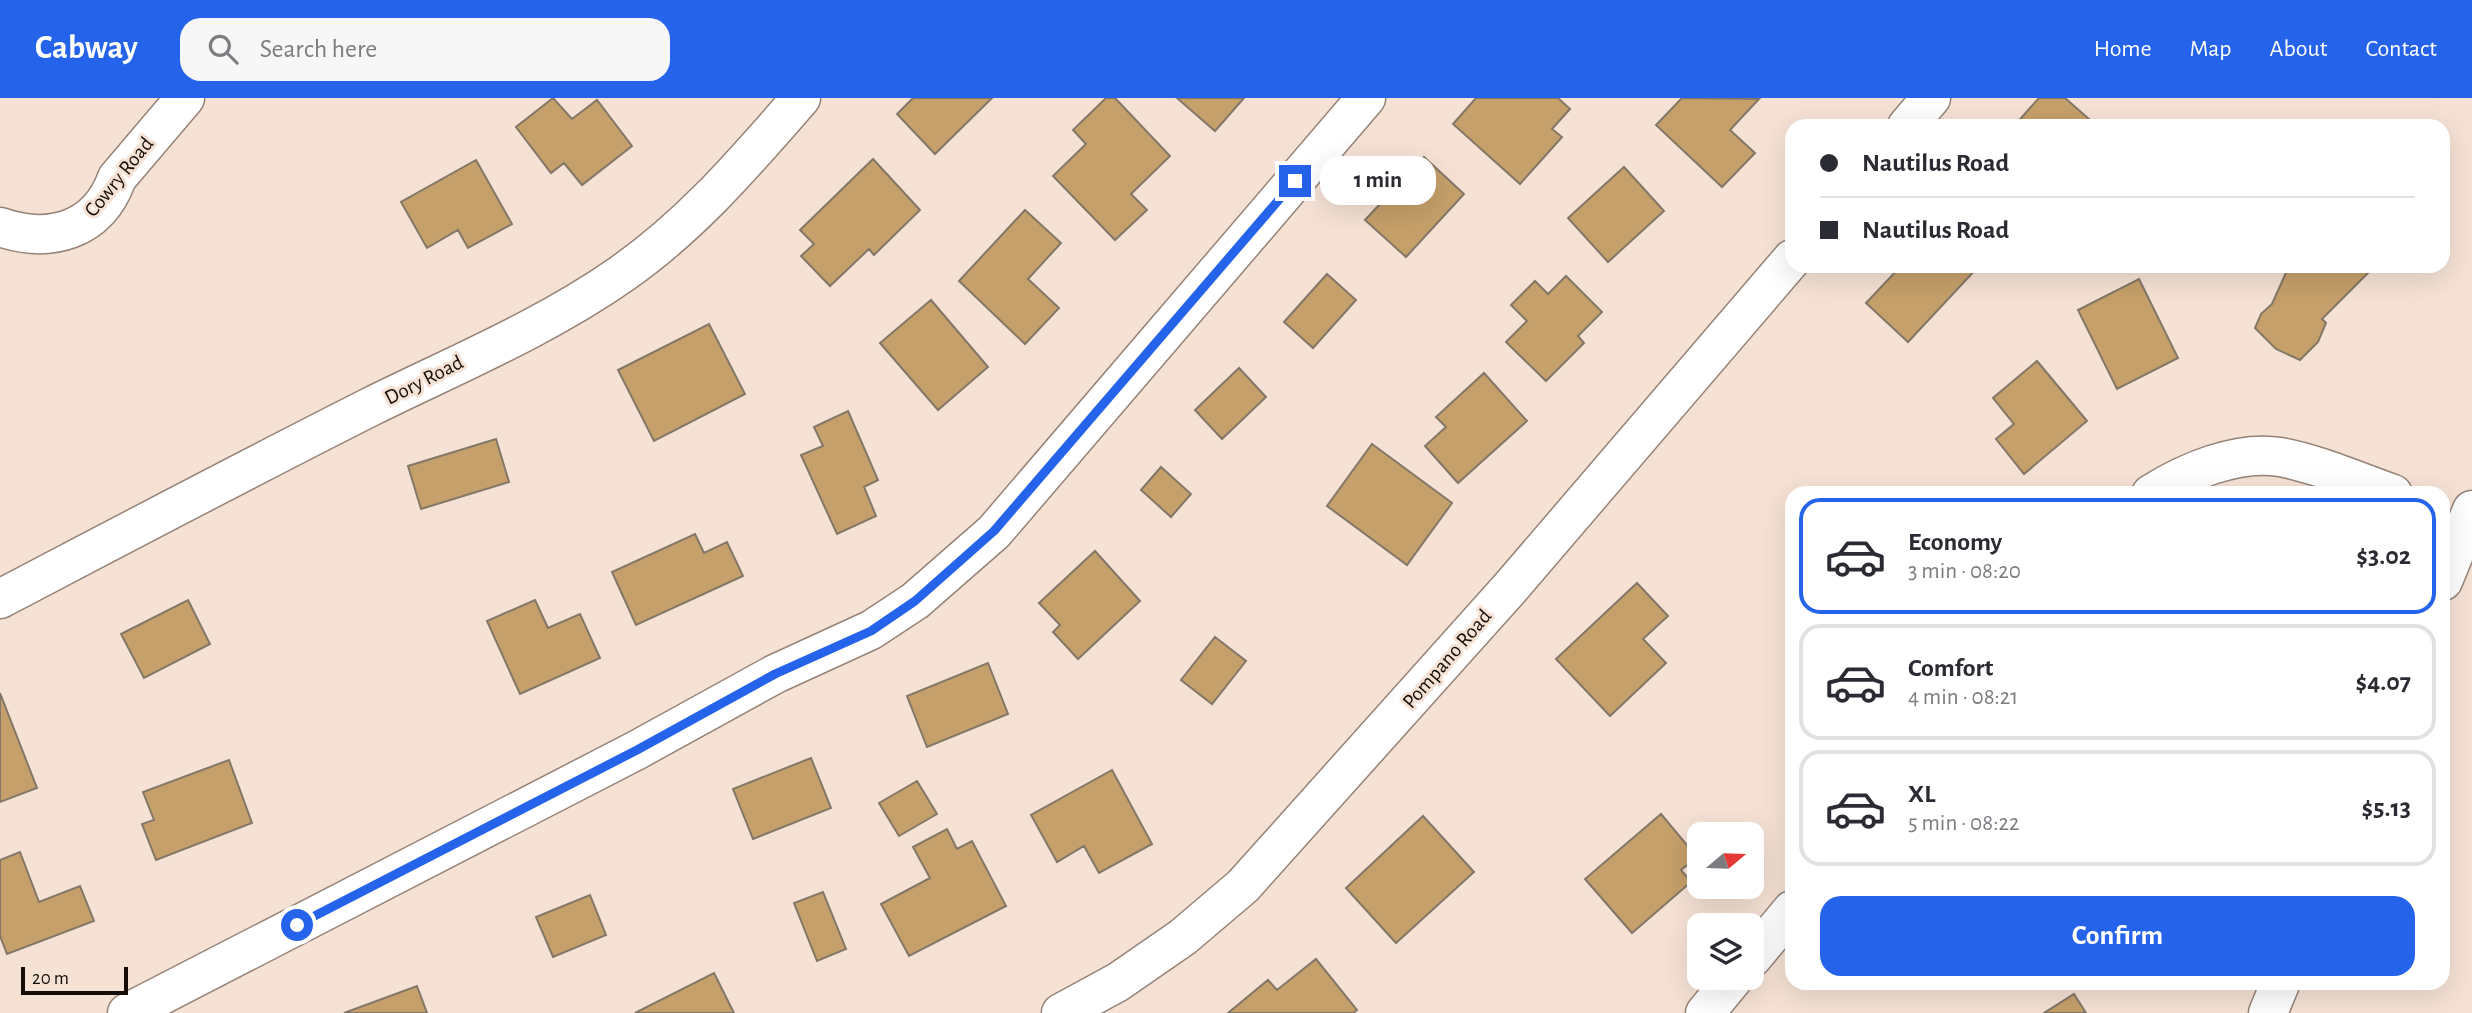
<!DOCTYPE html>
<meta charset="utf-8">
<style>
:root{--surface:#fff;--page:#f7f7f7;--text:#2b2b33;--muted:#7c7c81;--line:#e1e1e2;--accent:#2563eb}
body{margin:0;font-family:"Alegreya Sans",sans-serif;background:var(--page);color:var(--text);height:100vh;display:flex;flex-direction:column;font-size:26px;white-space:nowrap}
*{box-sizing:border-box;margin:0}
p{font-size:23px;color:var(--muted)}
.icon{flex:none;width:38px;height:38px;fill:none;stroke:currentColor;stroke-width:2;stroke-linecap:round;stroke-linejoin:round}
.map{position:relative;flex:1;overflow:hidden}
.details{position:absolute;left:1785px;top:388px;width:665px;height:504px;display:flex;flex-direction:column;background:var(--surface);border-radius:21px;box-shadow:0 7px 28px #0002}
.details>*{flex:none}
.top-card{position:absolute;left:1785px;top:21px;width:665px;height:154px;border-radius:21px;box-shadow:0 7px 28px #0002;display:grid;align-content:center;height:154px;padding:0 35px;background:var(--surface)}
.needle{width:46px;rotate:71deg}
.buttons{position:absolute;left:1687px;top:724px;display:grid;gap:14px}
.buttons a{display:grid;place-items:center;width:77px;height:77px;border-radius:14px;background:var(--surface);box-shadow:0 7px 28px #0002;font-size:35px}
.scale{position:absolute;left:21px;bottom:18px;width:107px;box-sizing:border-box;padding-left:7px;border:4px solid #140d09;border-top:0;font-size:19px;line-height:24px;white-space:nowrap;color:#140d09;-webkit-text-stroke:5px #f6e2d5;paint-order:stroke}
.end{position:absolute;width:32px;height:32px;margin:-16px;border:9px solid #2563eb;background:#fff;box-shadow:0 0 0 4px #fff}
.from{border-radius:50%}
.bubble{position:absolute;height:49px;border-radius:21px;background:var(--surface);box-shadow:0 7px 28px #0002;font-size:23px;font-weight:700;line-height:49px;text-align:center}
.top-card b{display:flex;align-items:center;gap:24px;height:66px;font-size:26px}
.top-card b+b{border-top:2px solid var(--line)}
.top-card i{width:18px;height:18px;background:var(--text)}
ul{padding:12px 0 0;list-style:none}
li{display:flex;align-items:center;gap:21px;height:116px;margin:0 14px 10px;padding:0 21px;border:4px solid var(--line);border-radius:21px}
li div{flex:1}
li b{display:block;font-size:26px}
li em{font-style:normal;font-weight:700}
li.active{border-color:var(--accent)}
li>.icon{width:63px;height:63px;stroke-width:1.5}
.button{display:flex;gap:14px;margin-top:auto;padding:14px 35px}
.button a{flex:1;height:80px;border-radius:21px;background:var(--accent);color:#fff;font-size:28px;font-weight:700;line-height:80px;text-align:center}
header{display:flex;align-items:center;gap:42px;box-sizing:border-box;height:98px;padding:0 35px;background:var(--accent);color:#fff}
header strong{font-size:33px}
nav{display:flex;gap:38px;margin-inline-start:auto;font-size:24px}
.search{width:490px;height:63px;background:var(--page);display:flex;align-items:center;gap:18px;box-sizing:border-box;padding:0 24px;border-radius:21px;color:var(--muted);font-size:26px}
.map>svg:first-child{display:block}
.building{fill:#c6a06a;stroke:#837767;stroke-width:2}
.lines{fill:none;stroke-linecap:round;stroke-linejoin:round}
.street-casing{stroke:#958377;stroke-width:41}
.street{stroke:#fff;stroke-width:38}
.route{stroke:#2563eb;stroke-width:9}
.labels{text-anchor:middle;dominant-baseline:central;stroke-width:6;stroke-linejoin:round;paint-order:stroke}
.street-label{font-size:21px;fill:#140d09;stroke:#f6e2d5}
</style>
<header>
<strong>Cabway</strong>
<div class="search"><svg class="icon" aria-label="search" viewBox="0 0 24 24"><circle cx="10" cy="10" r="6"/><path d="M15 15l6 6"/></svg>Search here</div>
<nav><a>Home</a><a>Map</a><a>About</a><a>Contact</a></nav>
</header>
<div class="map">
<svg width="2472" height="915" viewBox="0 0 2472 915">
<rect width="100%" height="100%" fill="#f6e2d5"/>
<!-- building -->
<path class="building" d="M 553,0 L 572,21 L 597,2 L 632,48 L 582,87 L 564,65 L 551,75 L 516,29 Z
M 913,0 L 992,0 L 935,56 L 897,16 Z
M 1106,0 L 1115,0 L 1170,58 L 1131,96 L 1147,112 L 1115,142 L 1053,78 L 1086,46 L 1073,32 Z
M 1177,0 L 1244,0 L 1215,33 Z
M 1476,0 L 1558,0 L 1570,11 L 1552,31 L 1562,39 L 1520,86 L 1453,26 Z
M 1682,0 L 1759,1 L 1730,32 L 1755,55 L 1722,89 L 1656,27 Z
M 2039,0 L 2065,0 L 2089,21 L 2083,28 L 2014,28 Z
M 1424,59 L 1464,96 L 1406,159 L 1365,122 Z
M 873,61 L 920,112 L 874,157 L 869,151 L 830,188 L 801,158 L 814,146 L 800,132 Z
M 476,62 L 512,126 L 468,150 L 458,132 L 427,150 L 401,104 Z
M 1624,69 L 1664,113 L 1608,164 L 1568,120 Z
M 1025,112 L 1061,145 L 1028,181 L 1059,210 L 1025,246 L 959,183 Z
M 1901,168 L 1979,168 L 1908,244 L 1866,205 Z
M 2289,168 L 2375,168 L 2322,221 L 2326,225 L 2318,244 L 2300,262 L 2276,251 L 2255,230 L 2261,216 L 2272,206 Z
M 1327,176 L 1356,202 L 1313,250 L 1284,224 Z
M 1566,178 L 1602,214 L 1578,238 L 1584,245 L 1546,283 L 1506,244 L 1527,223 L 1511,207 L 1535,183 L 1548,196 Z
M 2139,181 L 2178,260 L 2117,291 L 2078,212 Z
M 931,202 L 988,269 L 938,312 L 880,245 Z
M 709,226 L 745,296 L 654,343 L 618,272 Z
M 2037,263 L 2087,323 L 2024,376 L 1996,341 L 2014,326 L 1993,300 Z
M 1239,270 L 1266,299 L 1222,341 L 1195,312 Z
M 1484,275 L 1527,323 L 1458,385 L 1425,348 L 1446,329 L 1436,319 Z
M 848,313 L 878,382 L 864,389 L 876,418 L 837,436 L 801,357 L 823,348 L 814,329 Z
M 496,341 L 509,384 L 421,411 L 408,368 Z
M 1372,346 L 1452,405 L 1407,467 L 1327,408 Z
M 1161,369 L 1191,396 L 1171,419 L 1141,392 Z
M 695,436 L 704,455 L 727,444 L 743,478 L 636,527 L 612,474 Z
M 1095,453 L 1140,503 L 1078,561 L 1053,534 L 1060,527 L 1039,505 Z
M 1637,485 L 1668,518 L 1643,541 L 1666,565 L 1610,618 L 1556,561 Z
M 188,502 L 210,546 L 144,580 L 121,536 Z
M 535,502 L 548,530 L 580,516 L 600,560 L 520,596 L 487,523 Z
M 1215,539 L 1246,563 L 1212,606 L 1181,582 Z
M 988,565 L 1008,616 L 927,649 L 907,598 Z
M 0,595 L 37,690 L 0,704 Z
M 811,660 L 831,710 L 753,741 L 733,691 Z
M 229,662 L 252,725 L 156,762 L 142,726 L 154,722 L 143,694 Z
M 1112,672 L 1152,746 L 1099,775 L 1084,748 L 1057,764 L 1031,717 Z
M 917,683 L 937,716 L 899,738 L 879,705 Z
M 1661,716 L 1697,759 L 1681,772 L 1691,784 L 1632,835 L 1585,781 Z
M 1423,718 L 1474,774 L 1396,845 L 1346,790 Z
M 947,731 L 957,751 L 972,743 L 1006,808 L 909,858 L 881,806 L 930,780 L 913,749 Z
M 20,754 L 39,804 L 80,788 L 94,823 L 7,856 L 0,838 L 0,762 Z
M 823,794 L 846,851 L 817,863 L 794,805 Z
M 590,797 L 606,837 L 553,859 L 536,819 Z
M 1316,861 L 1357,912 L 1353,915 L 1228,915 L 1268,882 L 1277,892 Z
M 714,875 L 734,915 L 635,915 Z
M 417,888 L 427,915 L 344,915 Z
M 2074,896 L 2086,915 L 2044,915 Z"/>
<g class="lines">
<defs>
<path id="street" d="M 1907,28 L 1931,0
M 0,129 C 50,146 98,133 117,80 L 185,0
M 2151,396 C 2186,374 2237,352 2280,359 C 2318,366 2356,383 2393,396
M 2443,483 L 2472,412
M 0,501 C 124,436 247,371 372,308 C 455,267 544,230 620,177 C 691,128 745,64 801,0
M 1752,860 L 1792,812
M 127,915 L 637,652 L 775,576 L 871,532 L 915,503 L 994,434 L 1366,0
M 1061,915 L 1118,884 L 1183,839 L 1243,788 L 1510,490 L 1792,161
M 1705,915 L 1734,880
M 2268,915 L 2280,886"/>
</defs>
<!-- street casing -->
<use href="#street" class="street-casing"/>
<!-- street -->
<use href="#street" class="street"/>
</g>
<g class="lines">
<!-- route -->
<path class="route" d="M 297,827 L 637,652 L 775,576 L 871,533 L 915,503 L 994,433 L 1295,83"/>
</g>
<g class="labels">
<!-- street labels -->
<g class="street-label">
<text transform="translate(119 79) rotate(-51)">Cowry Road</text>
<text transform="translate(424 282) rotate(-27)">Dory Road</text>
<text transform="translate(1447 561) rotate(-49)">Pompano Road</text>
</g>
</g>
</svg>
<div class="buttons">
<a><svg class="needle" viewBox="-14 -14 28 28"><path d="M0-13l5 13h-10z" fill="#e53935"/><path d="M0 13l5-13h-10z" fill="#7c7c81"/></svg></a>
<a><svg class="icon" aria-label="layers" viewBox="0 0 24 24"><path d="M12 4l9 5-9 5-9-5zM3 14l9 5 9-5"/></svg></a>
</div>
<div class="scale">20 m</div>
<i class="end from" style="left:297px;top:827px"></i>
<i class="end" style="left:1295px;top:83px"></i>
<div class="bubble" style="left:1320px;top:58px;width:116px">1 min</div>
<div class="top-card">
<b><i class="from"></i>Nautilus Road</b>
<b><i></i>Nautilus Road</b>
</div>
<section class="details">
<ul>
<li class="active"><svg class="icon" aria-label="car" viewBox="0 0 24 24"><path d="M5 17H2v-5l4-1 3-4h7l3 4 3 1v5h-3M9 17h6M6 11h13"/><circle cx="7" cy="17" r="2"/><circle cx="17" cy="17" r="2"/></svg><div><b>Economy</b><p>3 min · 08:20</p></div><em>$3.02</em></li>
<li><svg class="icon" aria-label="car" viewBox="0 0 24 24"><path d="M5 17H2v-5l4-1 3-4h7l3 4 3 1v5h-3M9 17h6M6 11h13"/><circle cx="7" cy="17" r="2"/><circle cx="17" cy="17" r="2"/></svg><div><b>Comfort</b><p>4 min · 08:21</p></div><em>$4.07</em></li>
<li><svg class="icon" aria-label="car" viewBox="0 0 24 24"><path d="M5 17H2v-5l4-1 3-4h7l3 4 3 1v5h-3M9 17h6M6 11h13"/><circle cx="7" cy="17" r="2"/><circle cx="17" cy="17" r="2"/></svg><div><b>XL</b><p>5 min · 08:22</p></div><em>$5.13</em></li>
</ul>
<div class="button"><a>Confirm</a></div>
</section>
</div>
